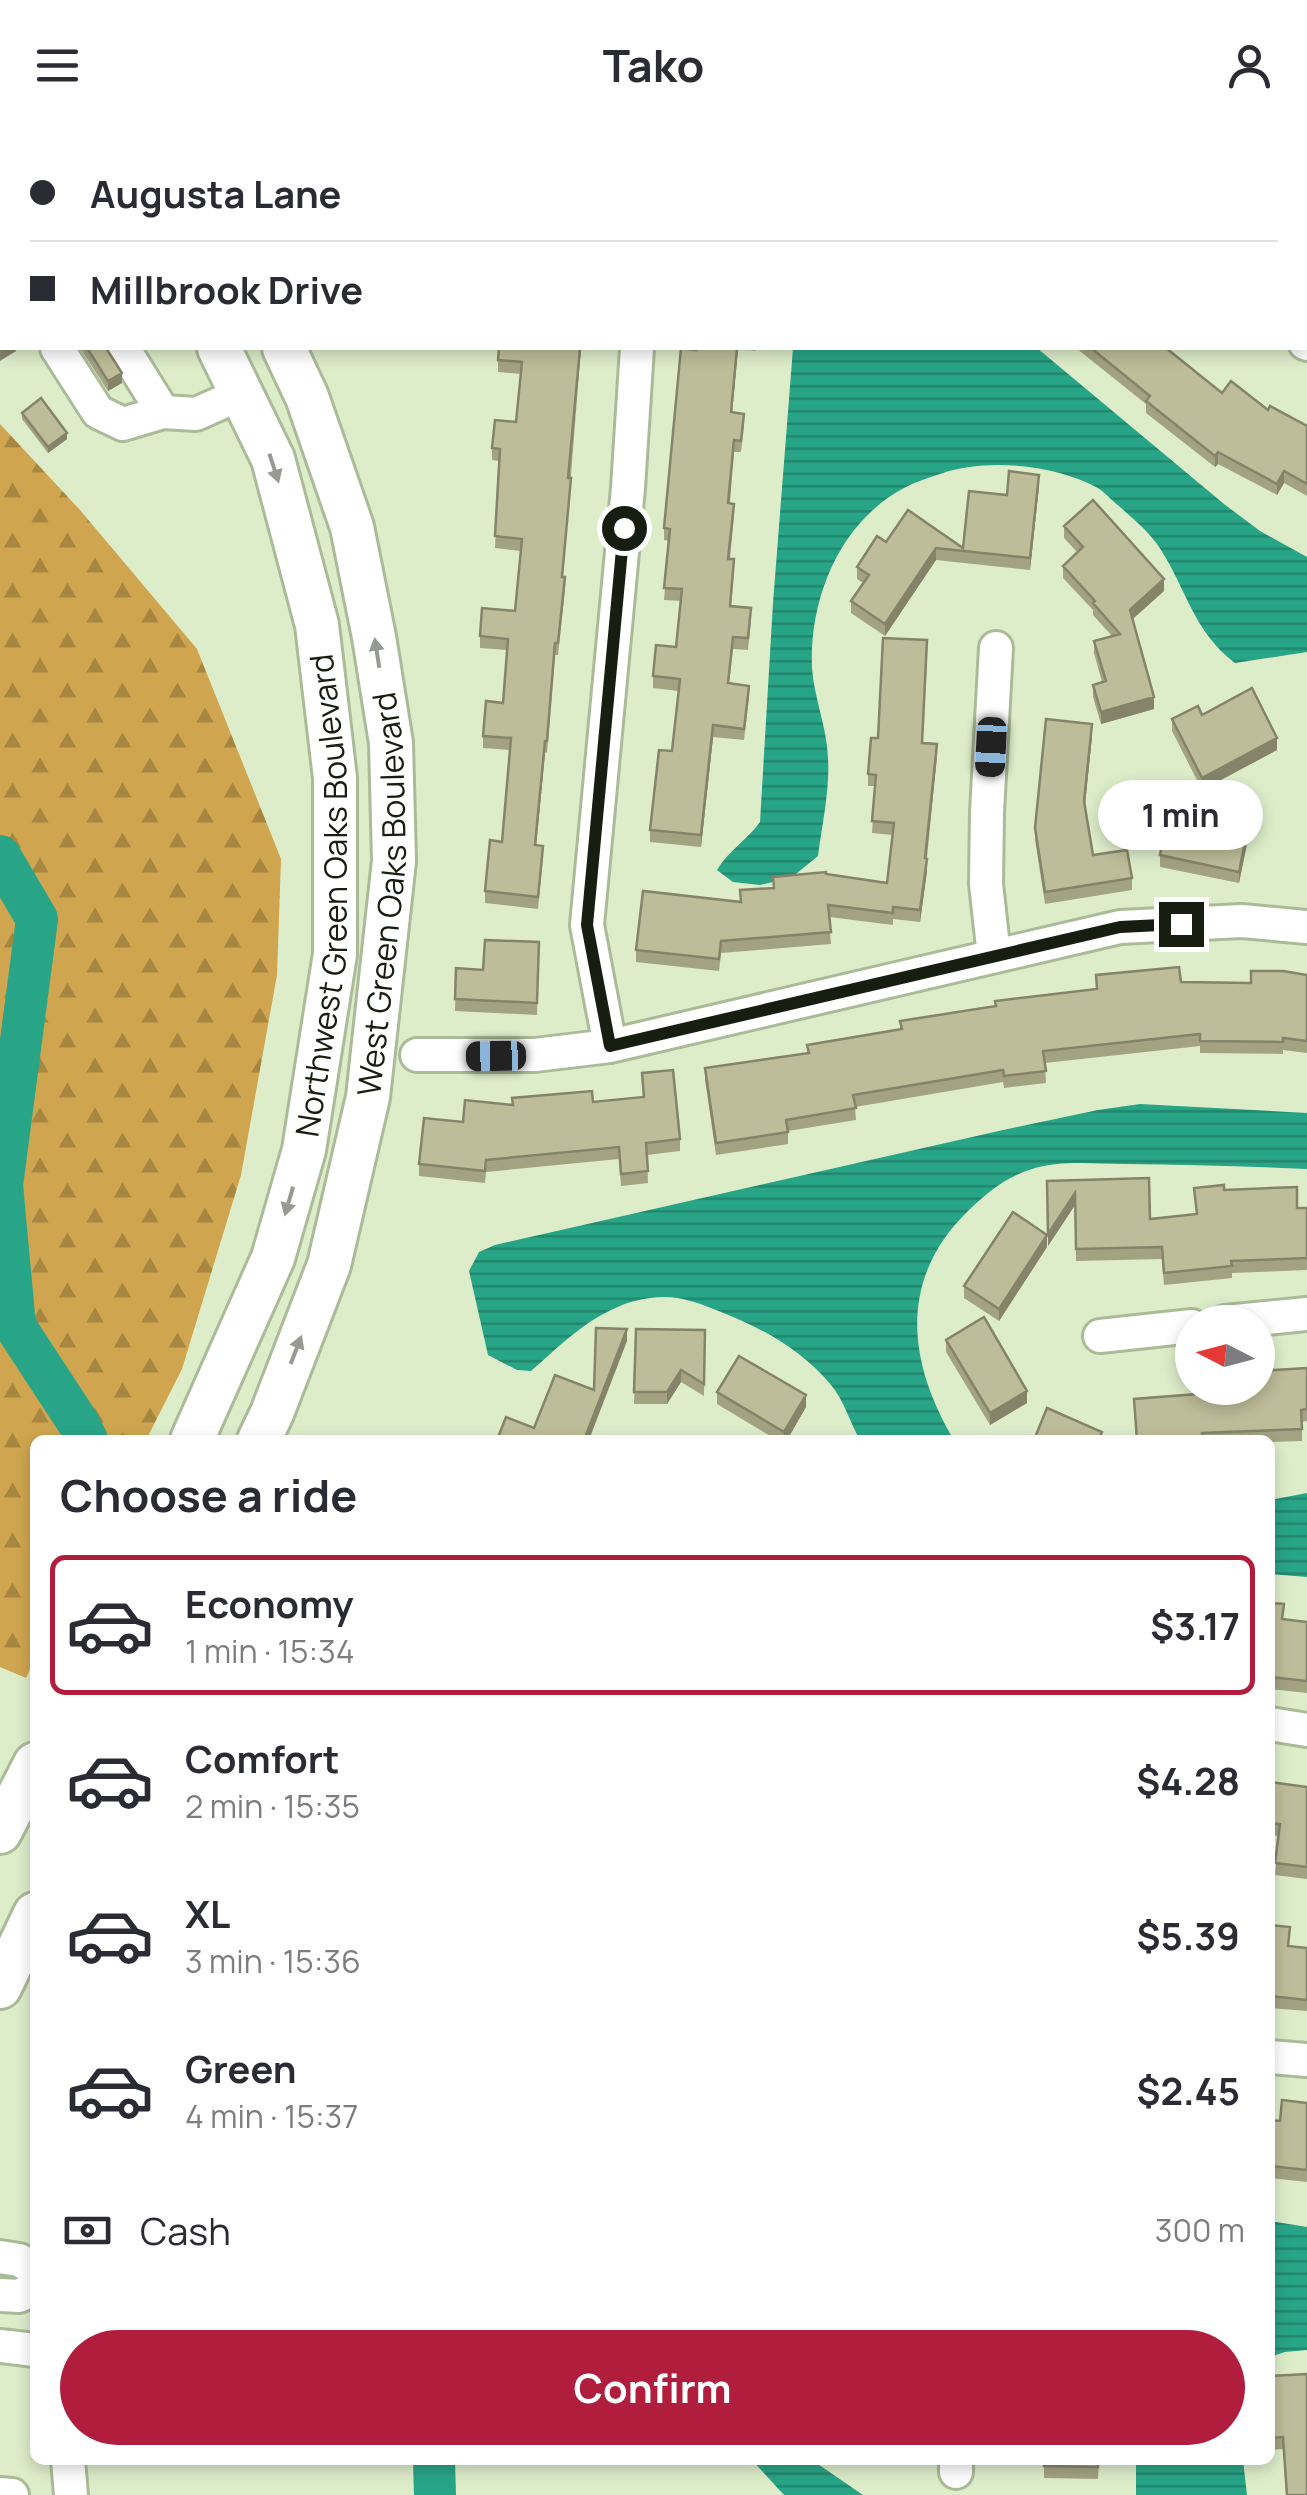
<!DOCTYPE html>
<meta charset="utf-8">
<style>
:root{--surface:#fff;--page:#f2f2f3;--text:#2b2b33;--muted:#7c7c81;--line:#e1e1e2;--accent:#b11e3d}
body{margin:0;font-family:Manrope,sans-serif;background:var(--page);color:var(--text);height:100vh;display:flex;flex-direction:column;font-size:38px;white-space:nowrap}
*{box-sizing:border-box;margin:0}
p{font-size:32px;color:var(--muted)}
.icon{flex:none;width:55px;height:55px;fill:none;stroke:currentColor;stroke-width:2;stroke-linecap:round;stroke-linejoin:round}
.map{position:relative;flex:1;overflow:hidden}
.side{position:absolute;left:30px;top:1305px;width:1245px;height:1030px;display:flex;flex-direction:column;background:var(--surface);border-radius:15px;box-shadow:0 5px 15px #0003}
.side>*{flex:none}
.guide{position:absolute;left:0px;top:0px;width:1308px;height:220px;box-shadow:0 5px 15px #0003;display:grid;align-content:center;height:220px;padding:0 30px;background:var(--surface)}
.needle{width:65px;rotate:276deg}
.controls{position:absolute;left:1175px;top:1175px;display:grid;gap:20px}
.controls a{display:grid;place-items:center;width:100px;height:100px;border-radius:50%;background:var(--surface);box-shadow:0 5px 15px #0003;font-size:50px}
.end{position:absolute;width:45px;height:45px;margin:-22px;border:12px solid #171d10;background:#fff;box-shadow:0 0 0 5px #fff}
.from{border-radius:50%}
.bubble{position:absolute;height:70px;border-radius:35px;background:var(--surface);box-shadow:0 5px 15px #0003;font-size:32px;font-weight:700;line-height:70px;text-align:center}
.car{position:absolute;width:30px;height:60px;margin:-30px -15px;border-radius:12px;box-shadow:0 0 8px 2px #0007;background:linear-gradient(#222 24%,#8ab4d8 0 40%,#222 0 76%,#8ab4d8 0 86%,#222 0)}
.guide b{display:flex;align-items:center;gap:35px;height:95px;font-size:38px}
.guide b+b{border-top:2px solid var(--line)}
.guide i{width:25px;height:25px;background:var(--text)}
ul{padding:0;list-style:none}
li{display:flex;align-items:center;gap:30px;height:140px;margin:0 20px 15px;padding:0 10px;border:5px solid transparent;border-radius:15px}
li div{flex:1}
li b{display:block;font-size:38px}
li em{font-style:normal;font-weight:700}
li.current{border-color:var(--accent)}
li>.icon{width:90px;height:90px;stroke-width:1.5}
h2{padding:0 30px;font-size:45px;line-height:120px}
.pay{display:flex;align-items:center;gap:25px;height:110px;padding:0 30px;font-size:38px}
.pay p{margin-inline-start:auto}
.primary-button{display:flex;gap:20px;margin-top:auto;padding:20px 30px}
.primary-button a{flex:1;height:115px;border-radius:60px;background:var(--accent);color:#fff;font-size:40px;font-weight:700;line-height:115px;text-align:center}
header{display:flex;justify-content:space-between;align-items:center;height:130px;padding:0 30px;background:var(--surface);font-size:45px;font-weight:700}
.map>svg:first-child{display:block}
.forest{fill:url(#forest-firs)}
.water{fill:url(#water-rules)}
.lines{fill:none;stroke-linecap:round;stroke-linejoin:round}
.river{stroke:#28a587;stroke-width:42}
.minor-casing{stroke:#abbb99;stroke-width:38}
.major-casing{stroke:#abbb99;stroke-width:48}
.minor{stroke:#fff;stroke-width:32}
.major{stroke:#fff;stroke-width:42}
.wall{fill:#a3a384}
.shaded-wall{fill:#85846b}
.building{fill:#bebd99;stroke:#85846b;stroke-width:2.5}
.oneway{fill:#979993}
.route{stroke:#171d10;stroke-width:12}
.labels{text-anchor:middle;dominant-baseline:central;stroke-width:9;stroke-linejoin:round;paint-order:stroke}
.street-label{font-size:32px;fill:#171d10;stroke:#ddedca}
</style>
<header><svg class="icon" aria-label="menu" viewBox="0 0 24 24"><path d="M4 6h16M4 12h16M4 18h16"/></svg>Tako<svg class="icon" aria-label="person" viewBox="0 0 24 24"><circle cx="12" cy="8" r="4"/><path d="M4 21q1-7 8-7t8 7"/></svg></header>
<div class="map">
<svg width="1307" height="2365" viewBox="0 0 1307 2365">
<defs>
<pattern id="forest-firs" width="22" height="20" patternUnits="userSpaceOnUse" patternTransform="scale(2.5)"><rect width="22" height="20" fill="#cfa54f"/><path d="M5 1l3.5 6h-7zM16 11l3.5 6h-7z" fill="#a78640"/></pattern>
<pattern id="water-rules" width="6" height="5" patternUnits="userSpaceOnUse" patternTransform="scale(2.5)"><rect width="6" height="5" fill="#28a587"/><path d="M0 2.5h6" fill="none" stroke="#21866d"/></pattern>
</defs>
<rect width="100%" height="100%" fill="#ddedca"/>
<!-- forest -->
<path class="forest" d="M 0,294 L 80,380 L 197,519 L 281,729 L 277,845 L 241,1045 L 182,1239 L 146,1310 L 35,1310 L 35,1529 L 26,1548 L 0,1537 Z"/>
<!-- water -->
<path class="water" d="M 793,218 L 1037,218 L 1224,374 L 1260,401 L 1307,427 L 1307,522 L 1235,533 C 1194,502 1187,461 1161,420 C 1151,403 1133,389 1119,376 C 1111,370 1104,361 1096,357 C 1053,334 985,328 940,344 C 928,348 915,352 904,358 C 840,392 809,468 812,538 C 814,568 827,597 828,628 C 830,660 822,694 818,726 L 791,748 L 760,755 L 733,752 L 717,740 C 728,721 747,710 760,692 L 773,473 Z
M 1140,974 L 1307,983 L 1307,1039 C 1246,1036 1185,1035 1123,1034 C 1095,1034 1060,1030 1032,1039 C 1006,1047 988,1062 969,1080 C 898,1148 907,1231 954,1310 L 860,1310 C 850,1293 844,1270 831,1255 C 800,1218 760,1197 716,1180 C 699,1173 682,1167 664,1167 C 646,1167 627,1172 611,1180 C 581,1194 556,1219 531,1241 L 517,1240 L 488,1225 L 469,1141 L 479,1122 L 495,1115 L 1003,1000 L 1098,980 Z
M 1307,1363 L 1307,1447 L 1270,1444 L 1270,1370 Z
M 1270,2091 L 1307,2097 L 1307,2220 L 1285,2222 L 1270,2227 Z
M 752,2330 L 812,2330 L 863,2365 L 784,2365 Z
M 1136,2330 L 1243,2330 L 1247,2365 L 1136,2365 Z"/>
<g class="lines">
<!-- river -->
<path class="river" d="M 0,726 L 37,789 L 2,1055 L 15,1196 L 79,1294 L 87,1310
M 434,2330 L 435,2365"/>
<defs>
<path id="minor" d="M 1036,0 L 1040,2
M 378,2 L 378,0
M 650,2 L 650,0
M 0,83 L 2,82
M 0,126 L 2,130
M 1305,213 L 1307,214
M 57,218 L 98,282 L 123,294 L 163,282
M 123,218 L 163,282 L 196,284 L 241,264
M 994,826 L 986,754 L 987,682 L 996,518
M 610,916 L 587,795 L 628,358 L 637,218
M 417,925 L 535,925 L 610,916 L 1120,797 L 1242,791 L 1307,797
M 1225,1192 L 1307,1184
M 1100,1206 L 1192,1196
M 1270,1594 L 1307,1600
M 1270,1927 L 1307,1930
M 0,2127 L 19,2130 L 35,2139
M 0,2165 L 19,2166 L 35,2158
M 0,2216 L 35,2220
M 68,2330 L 71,2365
M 956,2330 L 956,2342
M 0,2364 L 12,2365"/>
<g id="major">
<path d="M 120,2 L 123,0"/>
<path d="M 175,2 L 178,0"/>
<path id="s1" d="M 192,1310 L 273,1128 L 304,1020 L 335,824 L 335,648 L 317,495 L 273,329 L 219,218"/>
<path id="s2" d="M 259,1310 L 272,1283 L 329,1135 L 368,967 L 394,731 L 391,613 L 374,507 L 352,397 L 307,267 L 284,218"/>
<path d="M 0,1702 L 35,1634"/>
<path d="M 0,1857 L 35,1784"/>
</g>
</defs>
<!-- minor casing -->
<use href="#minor" class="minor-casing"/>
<!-- major casing -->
<use href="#major" class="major-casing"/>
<!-- minor -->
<use href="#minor" class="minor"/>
<!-- major -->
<use href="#major" class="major"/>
</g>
<!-- wall -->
<path class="wall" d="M 80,218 L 106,218 L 122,253 L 108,261 Z
M 581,218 L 563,447 L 565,459 L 558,525 L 555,525 L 547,623 L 545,622 L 536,715 L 543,728 L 538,779 L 485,773 L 485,761 L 502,712 L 510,620 L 483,618 L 483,606 L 503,573 L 507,520 L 480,518 L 480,506 L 515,481 L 521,421 L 495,418 L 499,331 L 492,330 L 492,318 L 516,292 L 521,244 L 498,242 L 498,230 Z
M 696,218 L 756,218 L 756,221 L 738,219 L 732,282 L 744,295 L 741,322 L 734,322 L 730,373 L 734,386 L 730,429 L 734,441 L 731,476 L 751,490 L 748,520 L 733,519 L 729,553 L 749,568 L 744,610 L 713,607 L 701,717 L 650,712 L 650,700 L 672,621 L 678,561 L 653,558 L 653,546 L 676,517 L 681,471 L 664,470 L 669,411 L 664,410 L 664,398 Z
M 1076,218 L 1166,218 L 1222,263 L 1268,280 L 1307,296 L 1307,366 L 1284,353 L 1277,365 L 1218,334 L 1215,337 L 1146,283 L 1146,274 Z
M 22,283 L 67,309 L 48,323 L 22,289 Z
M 1039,356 L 1030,440 L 936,430 L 885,506 L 851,483 L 851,471 L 863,453 L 857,449 L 857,437 L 886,412 L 963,418 L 1007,365 Z
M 1064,396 L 1164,461 L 1133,489 L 1154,579 L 1101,594 L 1093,567 L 1093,555 L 1102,552 L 1094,523 L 1094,511 L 1112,506 L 1093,485 L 1093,480 L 1063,448 L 1063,436 L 1077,422 L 1064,408 Z
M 1202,585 L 1277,620 L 1202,660 L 1172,601 L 1172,589 Z
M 1092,606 L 1085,676 L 1093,725 L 1132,748 L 1132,760 L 1045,774 L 1035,710 L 1035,698 Z
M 923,613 L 937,626 L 927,728 L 927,741 L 920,792 L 893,789 L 893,795 L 829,787 L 831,814 L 721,823 L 719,841 L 636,832 L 636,820 L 740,771 L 740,760 L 773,758 L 773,747 L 826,744 L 887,753 L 893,705 L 872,703 L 875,656 L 868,656 L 868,644 Z
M 1252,689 L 1239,753 L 1160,737 L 1160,725 L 1177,697 Z
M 539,812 L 537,885 L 455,881 L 456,838 L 483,840 Z
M 1096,845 L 1181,852 L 1251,853 L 1307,845 L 1307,923 L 1283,920 L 1283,924 L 1200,923 L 1200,916 L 1045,933 L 1046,953 L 1004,958 L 1003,952 L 855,977 L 856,990 L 788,1001 L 788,1014 L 716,1025 L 705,950 L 705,938 L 807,923 L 807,915 L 900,899 L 900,891 L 1096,859 Z
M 642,943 L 680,1009 L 680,1021 L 647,1025 L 648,1053 L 621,1056 L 619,1029 L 486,1042 L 485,1053 L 419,1046 L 419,1034 L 463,992 L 512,975 L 593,972 L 643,967 Z
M 1047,1051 L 1150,1089 L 1196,1084 L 1194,1058 L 1224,1060 L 1297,1078 L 1307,1078 L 1307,1140 L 1232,1143 L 1232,1148 L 1164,1155 L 1162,1129 L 1076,1131 L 1075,1075 L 1048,1116 Z
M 1047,1117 L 999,1191 L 964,1168 L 964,1156 Z
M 636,1199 L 705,1200 L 704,1266 L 681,1252 L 667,1274 L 634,1274 Z
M 946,1210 L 1027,1273 L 990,1295 L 946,1222 Z
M 1307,1238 L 1307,1291 L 1302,1292 L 1302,1311 L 1270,1312 L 1270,1310 L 1136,1310 L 1134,1269 L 1210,1263 Z
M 717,1262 L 806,1277 L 787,1310 L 777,1310 L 717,1274 Z
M 1270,1473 L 1283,1490 L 1307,1492 L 1307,1563 L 1270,1559 Z
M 1270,1652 L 1307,1657 L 1307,1749 L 1275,1745 L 1279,1706 L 1270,1705 Z
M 1270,1795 L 1289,1816 L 1307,1818 L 1307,1881 L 1270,1878 Z
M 1307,1973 L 1307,2052 L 1270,2048 L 1270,1990 L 1280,1991 Z
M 1270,2246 L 1307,2365 L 1286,2365 L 1283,2319 L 1270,2320 Z
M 1044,2330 L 1099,2330 L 1098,2349 L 1044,2348 Z"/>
<!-- shaded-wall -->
<path class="shaded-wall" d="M 5,218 L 16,218 L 16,221 L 0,231 L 0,221 Z
M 580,218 L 581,218 L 568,360 L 568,348 Z
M 737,218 L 738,218 L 731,294 L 731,282 Z
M 122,243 L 122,253 L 108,261 L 108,251 Z
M 67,303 L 67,309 L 48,323 L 48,317 Z
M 1218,322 L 1218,334 L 1215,337 L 1215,326 Z
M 1284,341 L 1284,353 L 1277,365 L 1277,354 Z
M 1039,345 L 1039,356 L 1030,440 L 1030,428 Z
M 936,418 L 936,430 L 885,506 L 885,494 Z
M 1164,449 L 1164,461 L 1130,491 L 1130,480 Z
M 1154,567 L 1154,579 L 1101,594 L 1101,582 Z
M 1092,594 L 1092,606 L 1084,683 L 1084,671 Z
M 713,595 L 713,607 L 701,717 L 701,705 Z
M 1277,608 L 1277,620 L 1202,660 L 1202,648 Z
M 545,611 L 545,622 L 535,727 L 535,715 Z
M 937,614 L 937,626 L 925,740 L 925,728 Z
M 1252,677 L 1252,689 L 1239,753 L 1239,742 Z
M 927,729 L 927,741 L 920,792 L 920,780 Z
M 1075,1063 L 1075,1075 L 1048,1116 L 1048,1104 Z
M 1047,1105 L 1047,1117 L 999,1191 L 999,1179 Z
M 627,1199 L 627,1211 L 589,1310 L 584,1310 Z
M 681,1240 L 681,1252 L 667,1274 L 667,1262 Z
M 1027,1261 L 1027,1273 L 990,1295 L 990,1283 Z
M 806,1265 L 806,1277 L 787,1310 L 784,1310 L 784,1302 Z"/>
<!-- building -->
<path class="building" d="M 280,0 L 353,0 L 353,2 L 280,2 Z
M 531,0 L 596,0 L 596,2 L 531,2 Z
M 791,0 L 823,0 L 823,2 L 791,2 Z
M 1142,0 L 1227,0 L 1230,2 L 1140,2 Z
M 1305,62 L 1307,62 L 1307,111 L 1305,111 Z
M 2,179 L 2,218 L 5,218 L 0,221 L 0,180 Z
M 87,218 L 106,218 L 122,243 L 108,251 Z
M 499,218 L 580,218 L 568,348 L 571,348 L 562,447 L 565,447 L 558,513 L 555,513 L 547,611 L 545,611 L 535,715 L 543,716 L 538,767 L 485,761 L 490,710 L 502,712 L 511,608 L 483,606 L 486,571 L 503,573 L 508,509 L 480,506 L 482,478 L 515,481 L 522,409 L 495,406 L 500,319 L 492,318 L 495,290 L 516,292 L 522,232 L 498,230 Z
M 681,218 L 696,220 L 696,218 L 737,218 L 731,282 L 744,284 L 741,311 L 734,310 L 728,373 L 734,374 L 728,429 L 734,429 L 730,476 L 751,478 L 748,508 L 733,507 L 728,553 L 749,556 L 744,599 L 713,595 L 701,705 L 650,700 L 659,620 L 672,621 L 680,549 L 653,546 L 656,515 L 676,517 L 682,459 L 664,458 L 670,399 L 664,398 Z
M 1091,218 L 1166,218 L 1222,263 L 1231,251 L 1268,280 L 1270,276 L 1307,296 L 1307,354 L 1284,341 L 1277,354 L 1218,322 L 1215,326 L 1146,271 L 1150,266 Z
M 41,268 L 67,303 L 48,317 L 22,283 Z
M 1009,341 L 1039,345 L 1030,428 L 936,418 L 885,494 L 851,471 L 869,445 L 857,437 L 877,406 L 886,412 L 908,380 L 963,418 L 969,361 L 1007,365 Z
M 1093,370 L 1164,449 L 1130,480 L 1154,567 L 1101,582 L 1093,555 L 1106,551 L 1094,511 L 1120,504 L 1093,473 L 1095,471 L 1063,436 L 1083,417 L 1064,396 Z
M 883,508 L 927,510 L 922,613 L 937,614 L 925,728 L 927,729 L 920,780 L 893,777 L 893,783 L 828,775 L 831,802 L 721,811 L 719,829 L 636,820 L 643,761 L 741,772 L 740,760 L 774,758 L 773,747 L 826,742 L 826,744 L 887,753 L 894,693 L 872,691 L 876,645 L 868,644 L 871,608 L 878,608 Z
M 1252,558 L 1277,608 L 1202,648 L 1172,589 L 1198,576 L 1202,585 Z
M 1046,589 L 1092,594 L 1084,671 L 1093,725 L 1127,720 L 1132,748 L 1045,762 L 1035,698 Z
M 1184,662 L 1252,677 L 1239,742 L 1160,725 L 1166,695 L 1177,697 Z
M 485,810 L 539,812 L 537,873 L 455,869 L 456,838 L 483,840 Z
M 1179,837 L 1181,852 L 1251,853 L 1251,841 L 1283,841 L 1307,845 L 1307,911 L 1283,908 L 1283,912 L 1200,911 L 1200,904 L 1043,921 L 1046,941 L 1004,946 L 1003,940 L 853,965 L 856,978 L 786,990 L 788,1002 L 716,1013 L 705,938 L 809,923 L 807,915 L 902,899 L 900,891 L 996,876 L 995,871 L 1097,859 L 1096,845 Z
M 673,940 L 680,1009 L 646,1013 L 648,1041 L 621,1044 L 619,1017 L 486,1030 L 485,1041 L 419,1034 L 424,988 L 463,992 L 465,970 L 513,975 L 512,968 L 592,961 L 593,972 L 644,967 L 642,943 Z
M 1149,1048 L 1150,1089 L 1197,1084 L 1194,1058 L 1224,1055 L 1224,1060 L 1297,1057 L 1297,1078 L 1307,1078 L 1307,1128 L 1231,1131 L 1232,1136 L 1164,1143 L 1162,1117 L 1076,1119 L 1075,1063 L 1048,1104 L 1047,1051 Z
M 1013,1082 L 1047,1105 L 999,1179 L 964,1156 Z
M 984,1187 L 1027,1261 L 990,1283 L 946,1210 Z
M 596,1198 L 627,1199 L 584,1310 L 497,1310 L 506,1287 L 534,1298 L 555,1245 L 594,1260 Z
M 636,1199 L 705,1200 L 704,1254 L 681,1240 L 667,1262 L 634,1262 Z
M 739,1226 L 806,1265 L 784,1302 L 717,1262 Z
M 1307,1238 L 1307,1279 L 1301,1280 L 1302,1299 L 1202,1303 L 1203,1308 L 1177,1310 L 1137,1310 L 1134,1269 L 1210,1263 L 1210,1258 L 1258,1258 L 1258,1241 Z
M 1047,1278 L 1102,1302 L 1098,1310 L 1034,1310 Z
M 1270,1473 L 1284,1474 L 1282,1489 L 1307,1492 L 1307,1551 L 1270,1547 Z
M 1270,1652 L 1307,1657 L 1307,1737 L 1275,1733 L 1280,1694 L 1270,1693 Z
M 1270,1795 L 1290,1797 L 1288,1816 L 1307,1818 L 1307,1870 L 1270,1866 Z
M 1282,1970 L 1307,1973 L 1307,2040 L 1270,2036 L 1270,1990 L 1280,1991 Z
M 1307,2244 L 1307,2365 L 1287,2365 L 1283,2307 L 1270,2308 L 1270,2246 Z
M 1044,2330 L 1098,2330 L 1098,2337 L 1044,2336 Z"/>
<!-- one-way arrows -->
<defs><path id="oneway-solid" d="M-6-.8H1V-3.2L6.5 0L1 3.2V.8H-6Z" transform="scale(2.5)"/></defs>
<g class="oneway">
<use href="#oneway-solid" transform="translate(274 338) rotate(72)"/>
<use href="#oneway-solid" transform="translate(377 523) rotate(-99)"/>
<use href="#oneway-solid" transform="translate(289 1071) rotate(106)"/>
<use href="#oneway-solid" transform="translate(296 1220) rotate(-69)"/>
</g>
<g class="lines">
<!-- route -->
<path class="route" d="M 624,398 L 587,795 L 610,916 L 1120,797 L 1181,794"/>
</g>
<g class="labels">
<!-- street labels -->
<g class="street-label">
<text stroke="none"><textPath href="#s1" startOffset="568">Northwest Green Oaks Boulevard</textPath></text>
<text stroke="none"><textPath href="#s2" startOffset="565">West Green Oaks Boulevard</textPath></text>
</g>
</g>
</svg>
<div class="controls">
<a><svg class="needle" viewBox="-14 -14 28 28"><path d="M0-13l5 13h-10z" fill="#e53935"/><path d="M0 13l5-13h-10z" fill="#7c7c81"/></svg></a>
</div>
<i class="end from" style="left:624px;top:398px"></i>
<i class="end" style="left:1181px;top:794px"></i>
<div class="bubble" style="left:1098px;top:650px;width:165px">1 min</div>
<i class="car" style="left:991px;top:617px;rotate:183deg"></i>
<i class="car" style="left:496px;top:926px;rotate:269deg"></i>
<div class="guide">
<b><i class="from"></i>Augusta Lane</b>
<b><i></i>Millbrook Drive</b>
</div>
<section class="side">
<h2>Choose a ride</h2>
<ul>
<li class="current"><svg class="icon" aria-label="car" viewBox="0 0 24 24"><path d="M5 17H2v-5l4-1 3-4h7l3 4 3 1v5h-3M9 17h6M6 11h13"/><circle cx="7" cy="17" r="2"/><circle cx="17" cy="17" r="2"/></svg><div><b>Economy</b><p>1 min · 15:34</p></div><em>$3.17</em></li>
<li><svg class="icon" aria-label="car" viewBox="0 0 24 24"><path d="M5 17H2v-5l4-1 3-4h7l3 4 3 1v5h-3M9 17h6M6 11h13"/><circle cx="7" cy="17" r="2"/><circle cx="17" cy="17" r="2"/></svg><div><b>Comfort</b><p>2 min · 15:35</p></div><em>$4.28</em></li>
<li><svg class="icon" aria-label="car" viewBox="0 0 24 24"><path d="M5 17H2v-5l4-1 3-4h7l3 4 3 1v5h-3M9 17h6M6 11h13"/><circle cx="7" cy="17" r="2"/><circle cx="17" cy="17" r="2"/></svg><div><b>XL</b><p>3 min · 15:36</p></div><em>$5.39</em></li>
<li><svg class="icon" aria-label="car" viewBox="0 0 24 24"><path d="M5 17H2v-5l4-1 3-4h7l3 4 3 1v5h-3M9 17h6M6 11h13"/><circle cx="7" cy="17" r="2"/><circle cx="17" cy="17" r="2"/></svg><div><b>Green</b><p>4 min · 15:37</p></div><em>$2.45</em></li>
</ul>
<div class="pay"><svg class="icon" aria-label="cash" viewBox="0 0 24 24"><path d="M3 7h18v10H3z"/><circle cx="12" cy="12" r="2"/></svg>Cash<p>300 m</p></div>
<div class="primary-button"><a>Confirm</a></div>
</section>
</div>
